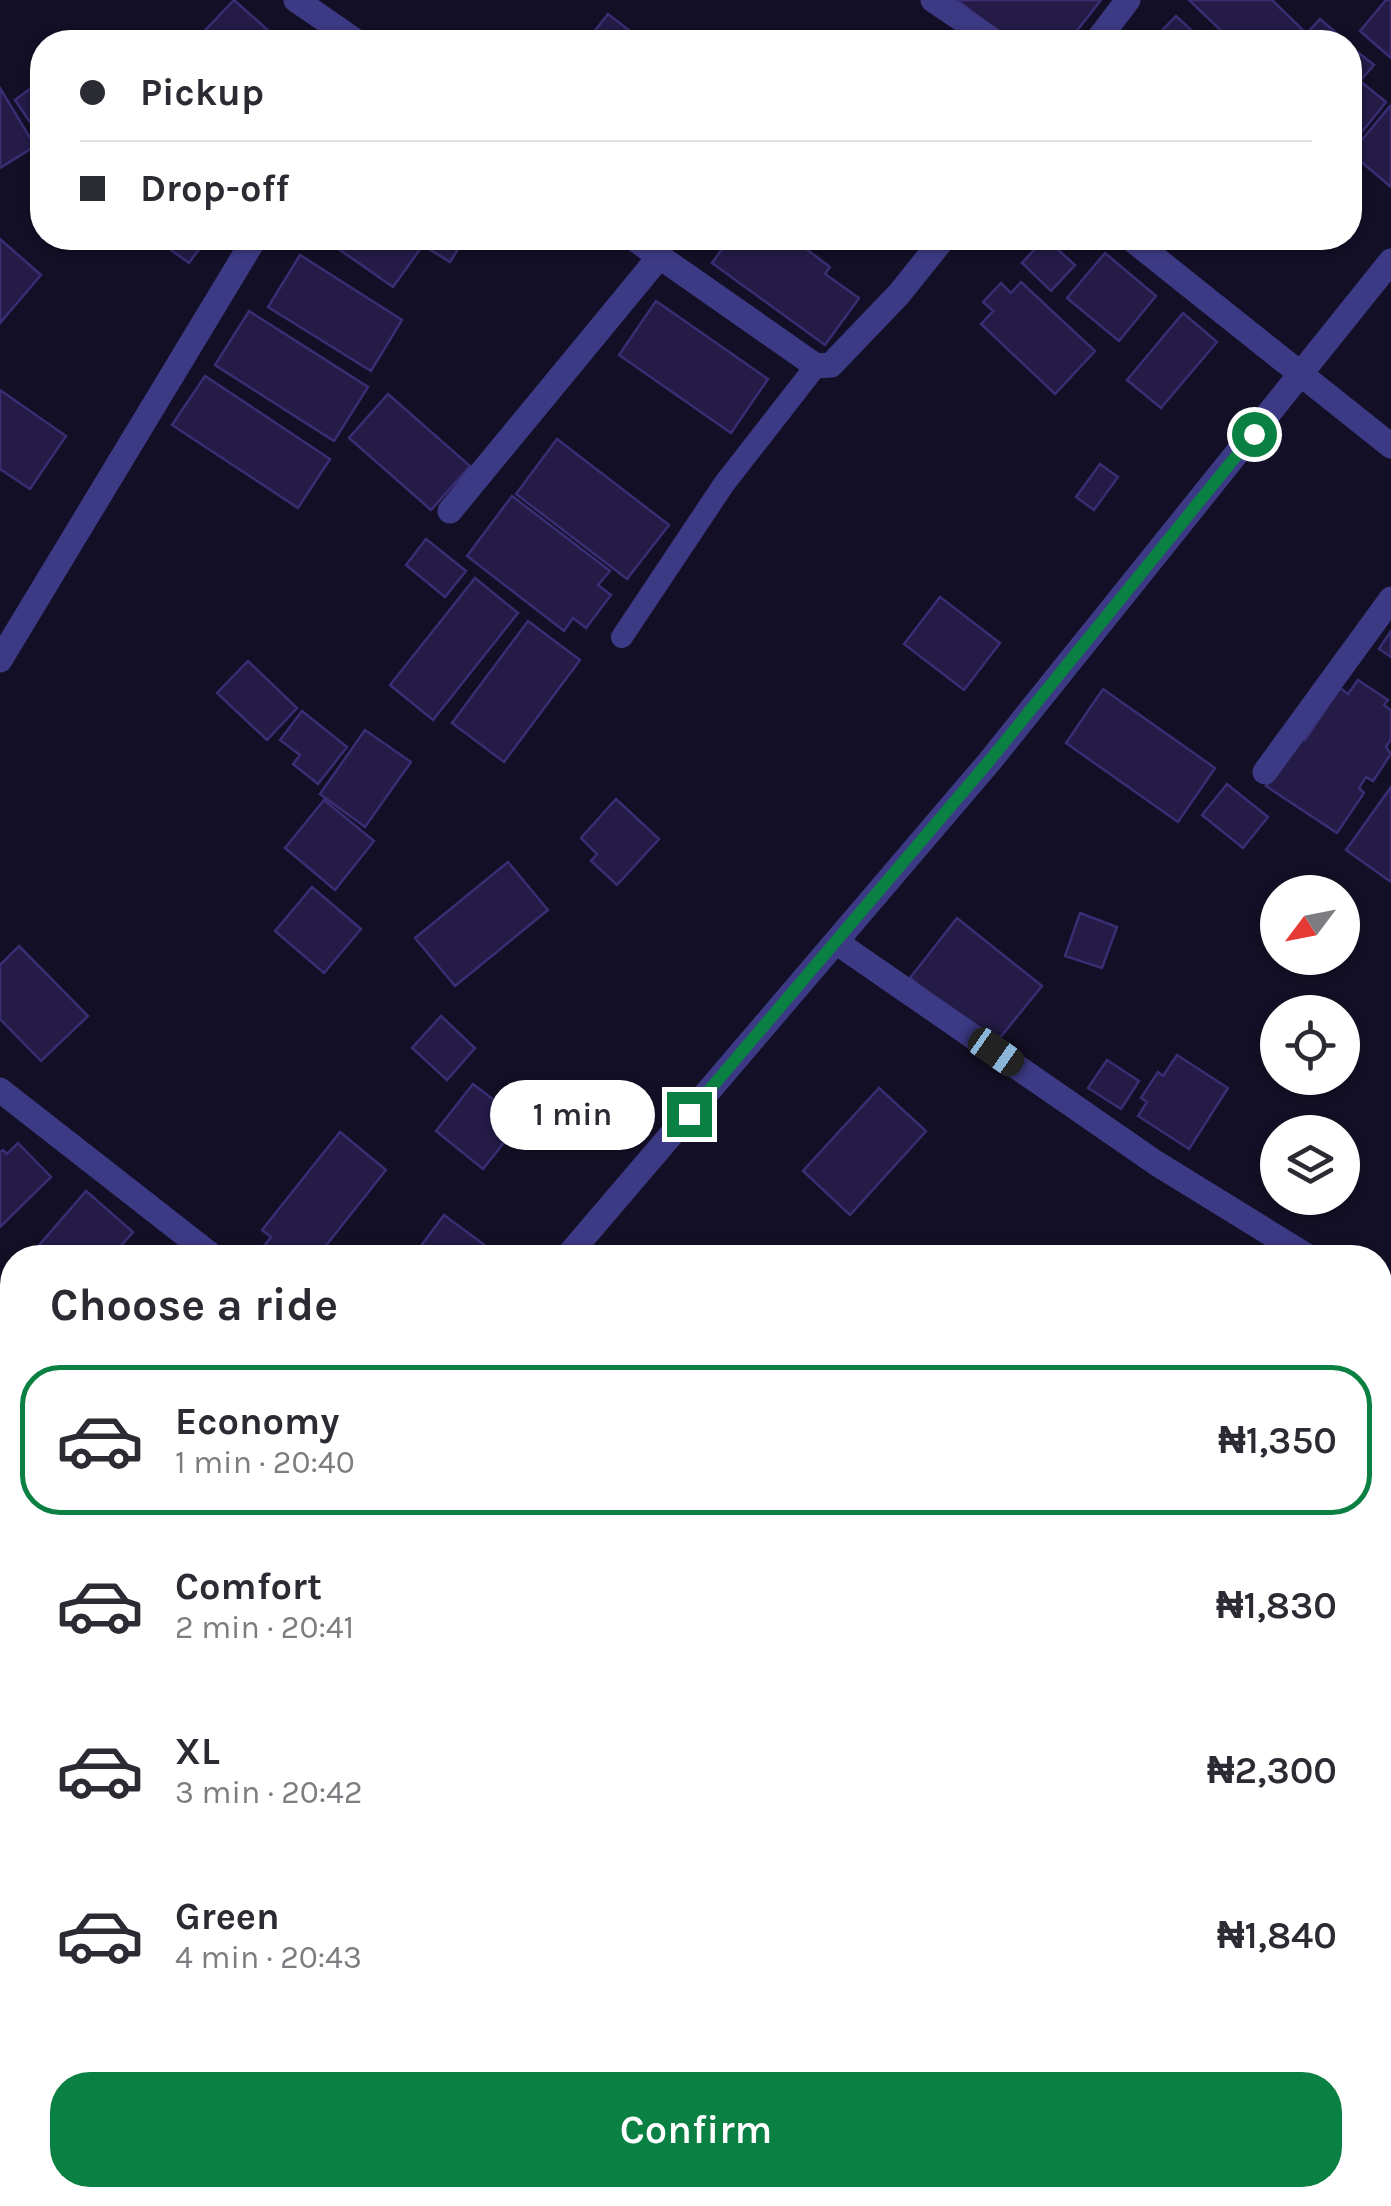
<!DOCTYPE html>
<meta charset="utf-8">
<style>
:root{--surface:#fff;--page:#f7f7f7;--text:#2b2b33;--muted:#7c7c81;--line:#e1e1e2;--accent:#0b8043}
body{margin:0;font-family:Karla,sans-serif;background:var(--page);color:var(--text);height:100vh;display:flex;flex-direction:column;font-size:38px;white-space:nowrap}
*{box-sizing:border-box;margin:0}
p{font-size:32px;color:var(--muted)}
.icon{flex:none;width:55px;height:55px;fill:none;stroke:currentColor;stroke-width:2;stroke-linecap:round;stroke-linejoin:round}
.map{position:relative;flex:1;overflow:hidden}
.side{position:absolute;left:0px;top:1245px;width:1392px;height:962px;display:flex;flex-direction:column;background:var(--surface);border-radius:40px 40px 0 0;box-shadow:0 2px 8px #0004}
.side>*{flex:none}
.guide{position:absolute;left:30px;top:30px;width:1332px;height:220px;border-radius:40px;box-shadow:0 2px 8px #0004;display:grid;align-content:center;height:220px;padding:0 50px;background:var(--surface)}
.needle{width:65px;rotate:238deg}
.fabs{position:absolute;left:1260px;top:875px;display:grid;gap:20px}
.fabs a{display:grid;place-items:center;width:100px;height:100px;border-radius:50%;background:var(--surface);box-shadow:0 2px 8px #0004;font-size:50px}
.end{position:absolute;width:45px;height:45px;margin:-22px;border:12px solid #0b8043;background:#fff;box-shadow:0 0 0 5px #fff}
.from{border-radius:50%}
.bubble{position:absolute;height:70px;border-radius:35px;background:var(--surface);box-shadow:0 2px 8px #0004;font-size:32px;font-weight:600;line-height:70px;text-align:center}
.car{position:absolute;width:30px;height:60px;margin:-30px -15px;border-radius:12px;box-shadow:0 0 8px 2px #0007;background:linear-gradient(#222 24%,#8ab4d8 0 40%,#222 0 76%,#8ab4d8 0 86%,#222 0)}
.guide b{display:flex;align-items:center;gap:35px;height:95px;font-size:38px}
.guide b+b{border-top:2px solid var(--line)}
.guide i{width:25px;height:25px;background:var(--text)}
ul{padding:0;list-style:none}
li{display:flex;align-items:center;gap:30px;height:150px;margin:0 20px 15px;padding:0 30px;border:5px solid transparent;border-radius:40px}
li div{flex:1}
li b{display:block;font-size:38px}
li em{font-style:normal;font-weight:600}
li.active{border-color:var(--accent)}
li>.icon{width:90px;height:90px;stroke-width:1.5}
h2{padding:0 50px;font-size:45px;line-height:120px}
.cta{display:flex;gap:20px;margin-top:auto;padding:20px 50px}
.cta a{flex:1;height:115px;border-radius:40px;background:var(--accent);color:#fff;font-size:40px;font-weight:600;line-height:115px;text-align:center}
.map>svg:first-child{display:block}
.building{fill:#241b47;stroke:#3b2d73;stroke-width:2.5}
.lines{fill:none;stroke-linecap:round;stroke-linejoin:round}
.lane{stroke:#3d3a85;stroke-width:22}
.street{stroke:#3d3a85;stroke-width:25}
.route{stroke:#0b8043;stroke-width:12}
</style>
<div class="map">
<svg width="1391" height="2206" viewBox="0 0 1391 2206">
<rect width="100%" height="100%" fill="#130f26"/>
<!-- building -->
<path class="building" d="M 234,0 L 279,40 L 276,42 L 194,42 Z
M 957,0 L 1101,0 L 1068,42 L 1012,42 Z
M 1189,0 L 1272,0 L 1304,31 L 1293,42 L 1233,42 Z
M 1386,0 L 1391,0 L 1391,58 L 1360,31 Z
M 608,14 L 644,42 L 586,42 Z
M 1176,16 L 1204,42 L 1151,42 Z
M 1320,19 L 1342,38 L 1339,42 L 1299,42 Z
M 1350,46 L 1374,65 L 1360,81 L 1386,102 L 1350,147 Z
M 42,80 L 42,130 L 38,134 L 15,100 Z
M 0,88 L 35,146 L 0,168 Z
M 1390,106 L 1391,107 L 1391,187 L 1351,153 Z
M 154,238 L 213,238 L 206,248 L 202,245 L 189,263 Z
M 334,238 L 428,238 L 393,287 L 330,243 Z
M 429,238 L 465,238 L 450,262 L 424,246 Z
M 730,238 L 775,238 L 787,246 L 793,239 L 830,267 L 825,274 L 859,298 L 825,345 L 712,263 Z
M 1045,238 L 1075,265 L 1051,291 L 1022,263 Z
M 0,239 L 41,275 L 0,323 Z
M 1105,253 L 1156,296 L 1119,341 L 1067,298 Z
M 300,255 L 402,320 L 371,371 L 268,307 Z
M 1021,282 L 1095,351 L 1055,394 L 981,324 L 993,311 L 983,302 L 1001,283 L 1011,293 Z
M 656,301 L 768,379 L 731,433 L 619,355 Z
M 249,311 L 368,387 L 334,441 L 215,365 Z
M 1183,313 L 1217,342 L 1161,408 L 1127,380 Z
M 205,376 L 330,459 L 298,508 L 172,425 Z
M 0,390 L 66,436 L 30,489 L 0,469 Z
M 388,394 L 470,466 L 431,510 L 349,438 Z
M 557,439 L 669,525 L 627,579 L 516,494 Z
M 1100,464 L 1118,477 L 1094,510 L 1076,497 Z
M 512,496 L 610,571 L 598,585 L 611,595 L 586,628 L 573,618 L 564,631 L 467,556 Z
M 426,539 L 466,571 L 445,597 L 406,565 Z
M 475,578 L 518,613 L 433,720 L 390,685 Z
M 940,597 L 1000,643 L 964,690 L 904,644 Z
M 528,621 L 580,660 L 504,762 L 452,723 Z
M 1391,631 L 1391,657 L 1379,649 Z
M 248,661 L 297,708 L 267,740 L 217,693 Z
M 1358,680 L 1388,700 L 1384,705 L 1391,710 L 1391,739 L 1386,747 L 1391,754 L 1373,781 L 1366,777 L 1359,788 L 1364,793 L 1337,833 L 1266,786 L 1299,736 L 1305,740 L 1340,688 L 1348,694 Z
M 1103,689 L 1215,768 L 1178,822 L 1066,743 Z
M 302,711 L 347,747 L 318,784 L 293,764 L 300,755 L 280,740 Z
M 365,730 L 411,762 L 365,827 L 320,794 Z
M 1227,784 L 1268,817 L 1243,848 L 1202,815 Z
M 1391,787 L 1391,882 L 1346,850 Z
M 616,799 L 659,839 L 617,885 L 591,861 L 597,854 L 581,838 Z
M 324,800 L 374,841 L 335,890 L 285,848 Z
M 508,862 L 548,910 L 455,986 L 415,938 Z
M 312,887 L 361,929 L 324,973 L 275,931 Z
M 1080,913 L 1117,927 L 1102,968 L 1065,956 Z
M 957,918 L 1042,986 L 994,1045 L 910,978 Z
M 19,946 L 88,1016 L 41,1061 L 0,1019 L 0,965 Z
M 441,1016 L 475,1048 L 447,1080 L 412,1048 Z
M 1177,1055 L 1228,1088 L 1189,1149 L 1138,1116 L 1147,1102 L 1141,1098 L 1158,1072 L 1163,1076 Z
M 1107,1060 L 1139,1081 L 1121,1109 L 1088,1088 Z
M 473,1084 L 521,1121 L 483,1169 L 436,1131 Z
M 879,1088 L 926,1131 L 850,1215 L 803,1171 Z
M 340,1132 L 386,1170 L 316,1258 L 255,1258 L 271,1237 L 262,1230 Z
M 18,1143 L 51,1177 L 0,1227 L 0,1152 L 3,1150 L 7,1154 Z
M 86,1191 L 133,1232 L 110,1258 L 28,1258 Z
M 444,1215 L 502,1258 L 412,1258 Z
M 12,1275 L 12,1316 L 0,1305 L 0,1289 Z
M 1391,1497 L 1391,1545 L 1380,1538 L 1380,1516 Z
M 1391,1579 L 1391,1633 L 1380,1626 L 1380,1598 Z
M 1380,1665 L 1391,1671 L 1391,1738 L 1380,1731 Z
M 1380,1791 L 1391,1797 L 1391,1841 L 1380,1835 Z
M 0,2084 L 12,2091 L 0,2113 Z
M 1391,2092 L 1391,2130 L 1380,2125 Z
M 1391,2135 L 1391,2168 L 1380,2164 Z
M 436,2195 L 484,2195 L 485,2196 L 478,2206 L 449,2206 Z
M 765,2195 L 800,2195 L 793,2206 L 781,2206 Z
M 852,2195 L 916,2195 L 909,2206 L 844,2206 Z
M 925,2195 L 988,2195 L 1004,2206 L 917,2206 Z"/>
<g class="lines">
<!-- lane -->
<path class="lane" d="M 622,637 L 724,484 L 816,366
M 1380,2180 L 1391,2184"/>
<!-- street -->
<path class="street" d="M 296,0 L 357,42
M 933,0 L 995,42
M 1096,42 L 1128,0
M 633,238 L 816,366 L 831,365 L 899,294 L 944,238
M 1130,238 L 1391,446
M 450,511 L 660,256
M 0,660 L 255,238
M 1265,772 L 1391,599
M 836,942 L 1156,1163 L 1310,1258
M 0,1090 L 215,1258
M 566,1258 L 990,761 L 1391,261
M 1380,1301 L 1391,1308
M 1380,1732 L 1391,1738
M 0,1810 L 12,1809
M 1380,1964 L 1391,1939
M 0,2000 L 12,1978
M 713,2195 L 730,2206
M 1268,2206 L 1274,2195"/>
</g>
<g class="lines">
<!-- route -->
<path class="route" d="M 689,1114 L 990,760 L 1254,434"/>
</g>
</svg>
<div class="fabs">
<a><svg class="needle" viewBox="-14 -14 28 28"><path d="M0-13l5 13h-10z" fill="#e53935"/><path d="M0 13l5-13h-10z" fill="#7c7c81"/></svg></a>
<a><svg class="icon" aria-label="locate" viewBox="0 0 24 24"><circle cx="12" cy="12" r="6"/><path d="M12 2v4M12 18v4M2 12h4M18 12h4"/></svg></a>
<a><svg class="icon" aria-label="layers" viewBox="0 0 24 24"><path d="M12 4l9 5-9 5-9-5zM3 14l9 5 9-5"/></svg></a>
</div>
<i class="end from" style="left:1254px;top:434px"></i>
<i class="end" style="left:689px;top:1114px"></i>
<div class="bubble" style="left:490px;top:1080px;width:165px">1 min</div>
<i class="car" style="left:996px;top:1052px;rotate:125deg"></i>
<div class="guide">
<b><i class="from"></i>Pickup</b>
<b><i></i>Drop-off</b>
</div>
<section class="side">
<h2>Choose a ride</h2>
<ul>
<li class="active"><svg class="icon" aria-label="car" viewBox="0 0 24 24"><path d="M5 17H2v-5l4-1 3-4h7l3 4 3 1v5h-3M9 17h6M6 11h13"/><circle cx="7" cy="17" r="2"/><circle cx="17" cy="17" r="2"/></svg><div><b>Economy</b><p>1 min · 20:40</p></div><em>₦1,350</em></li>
<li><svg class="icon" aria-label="car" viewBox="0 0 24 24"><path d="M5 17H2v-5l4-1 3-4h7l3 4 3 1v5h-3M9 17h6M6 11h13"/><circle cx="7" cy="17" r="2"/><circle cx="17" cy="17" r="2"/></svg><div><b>Comfort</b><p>2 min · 20:41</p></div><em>₦1,830</em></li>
<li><svg class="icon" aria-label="car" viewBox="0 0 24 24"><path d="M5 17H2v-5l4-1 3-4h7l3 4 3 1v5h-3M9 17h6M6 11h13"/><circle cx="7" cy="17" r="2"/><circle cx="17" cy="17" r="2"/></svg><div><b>XL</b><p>3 min · 20:42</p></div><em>₦2,300</em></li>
<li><svg class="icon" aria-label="car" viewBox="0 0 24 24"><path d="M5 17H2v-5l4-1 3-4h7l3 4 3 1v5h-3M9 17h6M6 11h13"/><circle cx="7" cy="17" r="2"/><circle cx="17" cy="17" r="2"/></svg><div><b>Green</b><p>4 min · 20:43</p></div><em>₦1,840</em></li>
</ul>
<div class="cta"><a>Confirm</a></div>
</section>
</div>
